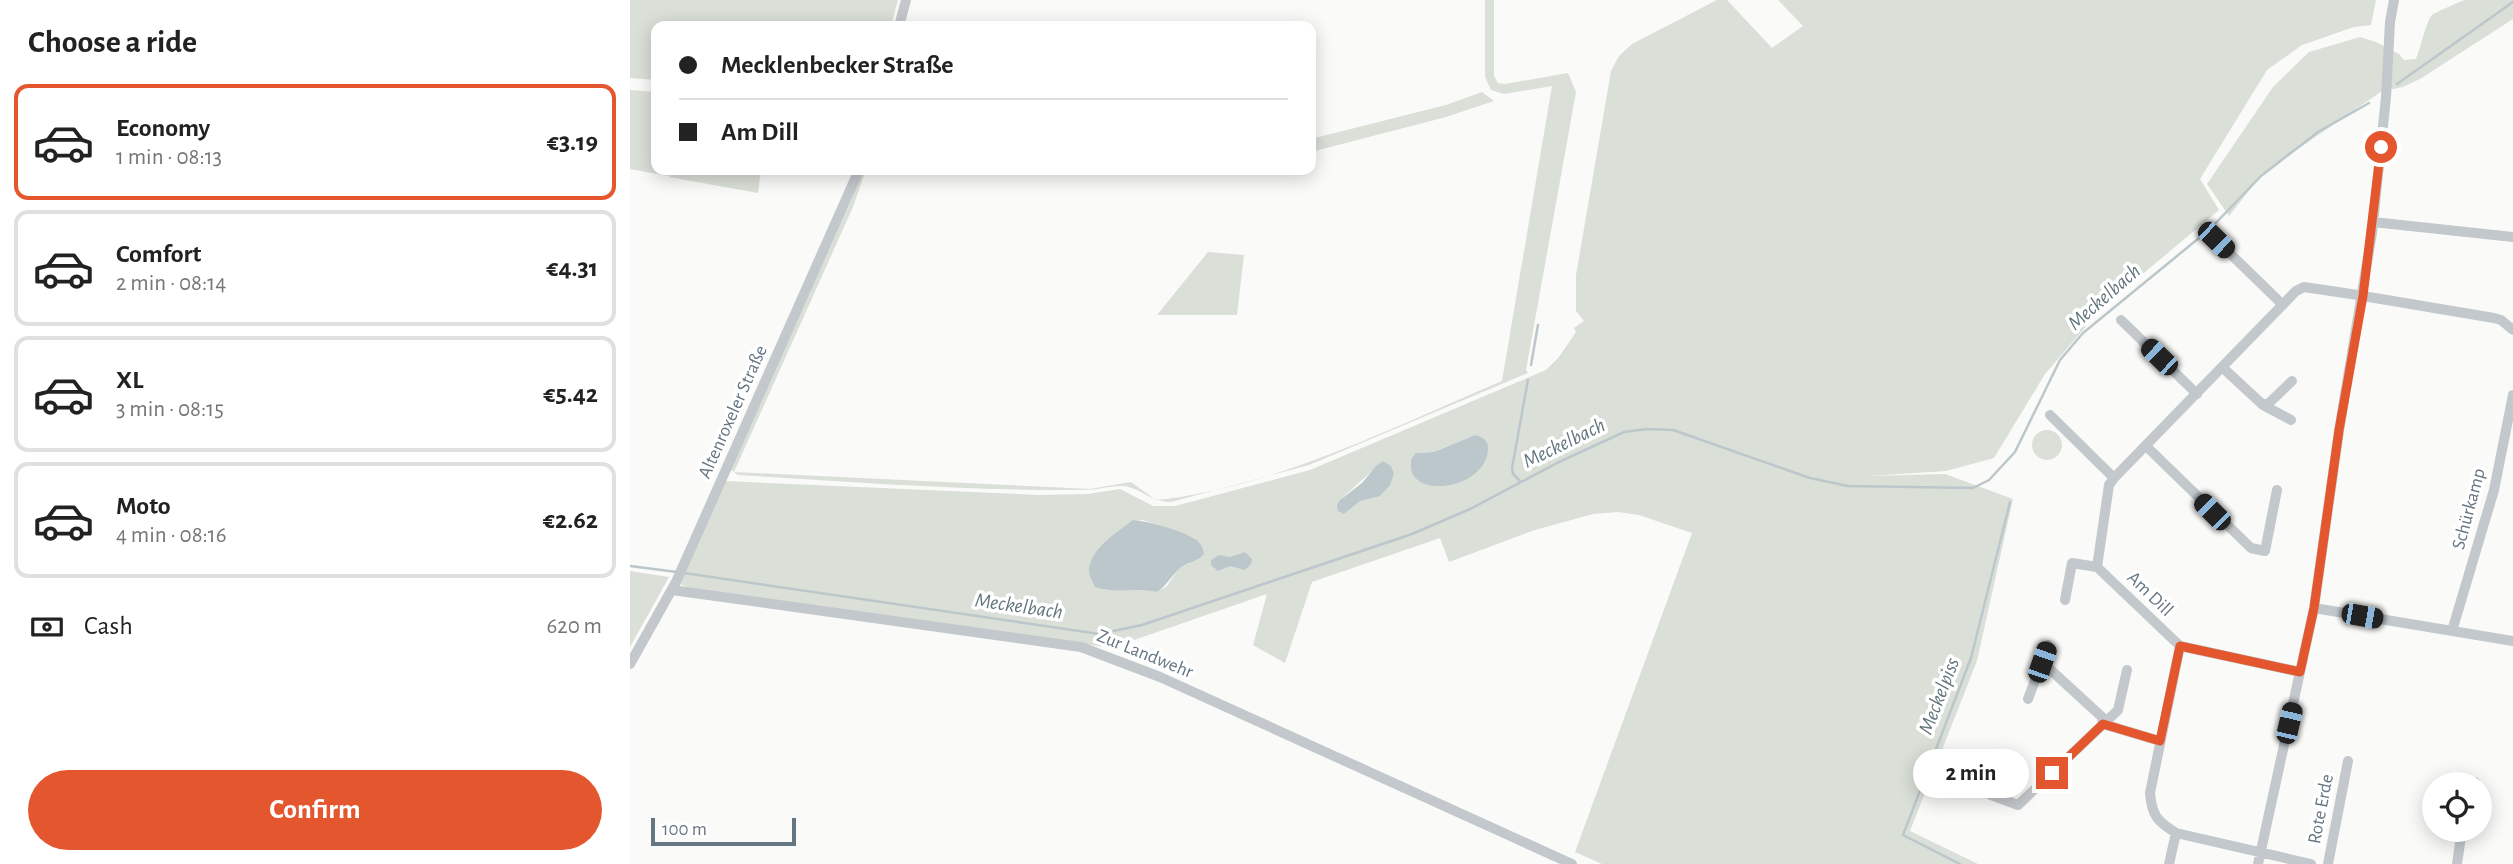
<!DOCTYPE html>
<meta charset="utf-8">
<style>
:root{--surface:#fff;--page:#f6f6f6;--text:#222;--muted:#767676;--line:#e0e0e0;--accent:#e4572e}
body{margin:0;font-family:"Alegreya Sans",sans-serif;background:var(--page);color:var(--text);height:100vh;display:flex;flex-direction:column;font-size:26px;white-space:nowrap}
*{box-sizing:border-box;margin:0}
p{font-size:23px;color:var(--muted)}
.icon{flex:none;width:38px;height:38px;fill:none;stroke:currentColor;stroke-width:2;stroke-linecap:round;stroke-linejoin:round}
.map{position:relative;flex:1;overflow:hidden}
.sheet{display:flex;flex-direction:column;background:var(--surface);width:630px}
.sheet>*{flex:none}
.banner{position:absolute;left:21px;top:21px;width:665px;height:154px;border-radius:14px;box-shadow:0 4px 18px #0003;display:grid;align-content:center;height:154px;padding:0 28px;background:var(--surface)}
.fabs{position:absolute;left:1792px;top:772px;display:grid;gap:14px}
.fabs a{display:grid;place-items:center;width:70px;height:70px;border-radius:50%;background:var(--surface);box-shadow:0 4px 18px #0003;font-size:35px}
.scale{position:absolute;left:21px;bottom:18px;width:145px;box-sizing:border-box;padding-left:7px;border:4px solid #657683;border-top:0;font-size:19px;line-height:24px;white-space:nowrap;color:#657683;-webkit-text-stroke:5px #fff;paint-order:stroke}
.end{position:absolute;width:32px;height:32px;margin:-16px;border:9px solid #e4572e;background:#fff;box-shadow:0 0 0 4px #fff}
.from{border-radius:50%}
.bubble{position:absolute;height:49px;border-radius:24px;background:var(--surface);box-shadow:0 4px 18px #0003;font-size:23px;font-weight:700;line-height:49px;text-align:center}
.car{position:absolute;width:21px;height:42px;margin:-21px -10px;border-radius:9px;box-shadow:0 0 5px 2px #0007;background:linear-gradient(#222 24%,#8ab4d8 0 40%,#222 0 76%,#8ab4d8 0 86%,#222 0)}
.banner b{display:flex;align-items:center;gap:24px;height:66px;font-size:26px}
.banner b+b{border-top:2px solid var(--line)}
.banner i{width:18px;height:18px;background:var(--text)}
ul{padding:0;list-style:none}
li{display:flex;align-items:center;gap:21px;height:116px;margin:0 14px 10px;padding:0 14px;border:4px solid var(--line);border-radius:14px}
li div{flex:1}
li b{display:block;font-size:26px}
li em{font-style:normal;font-weight:700}
li.on{border-color:var(--accent)}
li>.icon{width:63px;height:63px;stroke-width:1.5}
h2{padding:0 28px;font-size:32px;line-height:84px}
.pay{display:flex;align-items:center;gap:18px;height:77px;padding:0 28px;font-size:26px}
.pay p{margin-inline-start:auto}
.cta{display:flex;gap:14px;margin-top:auto;padding:14px 28px}
.cta a{flex:1;height:80px;border-radius:42px;background:var(--accent);color:#fff;font-size:28px;font-weight:700;line-height:80px;text-align:center}
main{display:flex;flex:1;min-height:0}
.map>svg:first-child{display:block}
.green{fill:#dadfd7;fill-rule:evenodd}
.water{fill:#bbc7cb}
.lines{fill:none;stroke-linecap:round;stroke-linejoin:round}
.stream{stroke:#bbc7cb;stroke-width:2.5}
.minor{stroke:#c3c8cc;stroke-width:10}
.route{stroke:#e4572e;stroke-width:9}
.labels{text-anchor:middle;dominant-baseline:central;stroke-width:7;stroke-linejoin:round;paint-order:stroke}
.street-label{font-size:19px;fill:#657683;stroke:#fff}
.water-label{font-size:21px;font-style:italic;fill:#60757c;stroke:#fff}
</style>
<main>
<section class="sheet">
<h2>Choose a ride</h2>
<ul>
<li class="on"><svg class="icon" aria-label="car" viewBox="0 0 24 24"><path d="M5 17H2v-5l4-1 3-4h7l3 4 3 1v5h-3M9 17h6M6 11h13"/><circle cx="7" cy="17" r="2"/><circle cx="17" cy="17" r="2"/></svg><div><b>Economy</b><p>1 min · 08:13</p></div><em>€3.19</em></li>
<li><svg class="icon" aria-label="car" viewBox="0 0 24 24"><path d="M5 17H2v-5l4-1 3-4h7l3 4 3 1v5h-3M9 17h6M6 11h13"/><circle cx="7" cy="17" r="2"/><circle cx="17" cy="17" r="2"/></svg><div><b>Comfort</b><p>2 min · 08:14</p></div><em>€4.31</em></li>
<li><svg class="icon" aria-label="car" viewBox="0 0 24 24"><path d="M5 17H2v-5l4-1 3-4h7l3 4 3 1v5h-3M9 17h6M6 11h13"/><circle cx="7" cy="17" r="2"/><circle cx="17" cy="17" r="2"/></svg><div><b>XL</b><p>3 min · 08:15</p></div><em>€5.42</em></li>
<li><svg class="icon" aria-label="car" viewBox="0 0 24 24"><path d="M5 17H2v-5l4-1 3-4h7l3 4 3 1v5h-3M9 17h6M6 11h13"/><circle cx="7" cy="17" r="2"/><circle cx="17" cy="17" r="2"/></svg><div><b>Moto</b><p>4 min · 08:16</p></div><em>€2.62</em></li>
</ul>
<div class="pay"><svg class="icon" aria-label="cash" viewBox="0 0 24 24"><path d="M3 7h18v10H3z"/><circle cx="12" cy="12" r="2"/></svg>Cash<p>620 m</p></div>
<div class="cta"><a>Confirm</a></div>
</section>
<div class="map">
<svg width="1883" height="864" viewBox="0 0 1883 864">
<rect width="100%" height="100%" fill="#fafaf8"/>
<!-- green -->
<path class="green" d="M 0,0 L 268,0 L 261,26 L 26,26 L 26,80 L 0,78 Z
M 855,0 L 864,0 L 864,76 L 868,83 L 875,84 L 938,73 L 946,92 L 896,370 L 898,373 L 679,465 L 541,502 C 519,502 507,485 491,486 C 479,486 467,490 454,490 C 339,491 223,482 108,475 L 100,469 L 221,201 L 232,170 L 236,170 L 223,207 L 104,472 L 460,489 L 501,482 L 526,500 C 644,488 763,427 872,381 L 922,86 L 874,94 L 861,90 L 855,77 Z
M 1087,0 L 1097,0 L 1142,48 L 1173,26 L 1148,0 L 1746,0 L 1741,25 L 1724,27 L 1672,45 L 1637,70 L 1570,179 L 1589,210 L 1471,309 L 1415,374 L 1364,458 L 1316,471 L 1239,476 L 1315,474 L 1383,499 L 1347,661 L 1280,831 L 1348,864 L 972,864 L 945,852 L 1062,533 L 1009,515 L 988,512 L 963,514 L 905,530 L 819,562 L 810,538 L 682,582 L 655,663 L 623,645 L 637,594 L 481,648 L 61,588 L 51,585 L 51,580 L 95,481 L 410,495 L 458,494 L 490,489 L 523,506 L 545,506 L 680,470 L 916,370 L 929,357 L 946,332 L 944,328 L 954,321 L 946,311 L 946,275 L 981,71 L 989,56 L 1002,44 ZM 845,435 L 787,481 L 786,453 L 804,452 ZM 753,461 L 764,474 C 753,502 747,490 728,502 C 723,505 718,510 714,514 L 710,500 ZM 503,520 L 513,520 L 565,538 L 569,559 L 549,568 L 537,586 L 527,592 L 514,589 L 474,590 Z
M 1835,0 L 1883,0 L 1883,19 L 1790,79 L 1773,87 L 1752,91 L 1633,173 L 1599,216 L 1577,184 L 1643,87 L 1679,52 L 1730,37 L 1746,42 L 1769,54 L 1774,60 L 1786,59 C 1790,50 1797,19 1802,15 C 1806,12 1829,2 1835,0 Z
M 0,90 L 26,92 L 26,170 L 39,170 L 38,176 L 0,169 Z
M 852,92 L 864,101 L 816,117 L 681,152 L 681,139 L 816,105 Z
M 41,170 L 131,170 L 128,193 L 39,177 Z
M 578,252 L 614,255 L 607,315 L 527,315 Z
M1402 445a15 15 0 1 1 30 0a15 15 0 1 1-30 0Z
M 0,571 L 39,577 L 0,647 Z"/>
<!-- water -->
<path class="water" d="M 845,435 C 853,437 859,441 858,450 C 855,489 783,499 781,467 C 781,460 781,458 786,453 L 804,452 Z
M 753,461 L 761,466 L 764,474 L 760,485 L 750,496 L 730,501 L 714,514 L 708,511 L 707,505 L 710,500 L 732,483 L 746,466 Z
M 503,520 C 515,520 556,532 565,539 C 571,543 573,548 574,554 C 567,563 555,562 548,570 C 540,578 536,586 527,592 C 507,587 484,594 465,587 C 463,582 459,576 459,571 C 459,549 488,532 503,520 Z
M 615,552 L 622,559 L 621,564 L 615,570 L 600,566 L 588,571 L 581,565 L 581,560 L 589,555 L 600,557 Z"/>
<g class="lines">
<!-- stream -->
<path class="stream" d="M 1767,84 L 1883,2
M 901,365 L 908,325
M 890,481 L 883,474 L 882,468 L 898,380
M 0,566 L 47,572
M 54,573 L 469,634 L 512,625 L 782,534 L 840,509 L 929,462 L 994,432 L 1017,429 L 1043,430 L 1180,478 L 1218,486 L 1343,488 L 1359,480 L 1385,452 L 1430,360 L 1453,333 L 1580,229 L 1631,176 L 1688,132 L 1739,103
M 1330,864 L 1273,835 L 1341,658 L 1380,502"/>
<!-- minor -->
<path class="minor" d="M 269,26 L 276,0
M 1743,222 L 1883,237
M 1586,240 L 1653,305
M 1491,320 L 1567,394
M 1592,367 L 1633,405 L 1639,403 L 1662,381
M 1633,405 L 1661,420
M 1420,415 L 1484,478
M 1516,446 L 1621,548 L 1635,551 L 1647,490
M 42,590 L 451,647 L 530,677 L 942,864
M 1435,600 L 1442,563 L 1467,567
M 1684,608 L 1883,641
M 1822,631 L 1864,490 L 1883,395
M 1550,646 L 1467,567 L 1479,485 L 1484,478 L 1666,291 L 1674,287 L 1721,294 L 1864,318 L 1871,320 L 1883,330
M 1412,662 L 1418,645
M 0,664 L 46,582 L 229,170
M 1670,672 L 1550,646 L 1520,793 C 1522,816 1527,821 1546,833 L 1681,864
M 1398,699 L 1412,662 L 1472,717 L 1473,724 L 1530,741
M 1371,766 L 1361,795 L 1388,805 L 1488,710 L 1497,670
M 1844,784 L 1845,782
M 1539,864 L 1546,833
M 1628,864 L 1684,608 L 1709,431 L 1742,233 L 1756,97 L 1760,22 L 1764,0
M 1698,864 L 1718,761
M 1827,864 L 1832,830"/>
</g>
<g class="lines">
<!-- route -->
<path class="route" d="M 1422,773 L 1473,724 L 1530,741 L 1550,646 L 1670,672 L 1684,608 L 1709,430 L 1733,296 L 1751,147"/>
</g>
<g class="labels">
<!-- street labels -->
<g class="street-label">
<text transform="translate(103 412) rotate(-66)">Altenroxeler Straße</text>
<text transform="translate(1839 509) rotate(-75)">Schürkamp</text>
<text transform="translate(1520 594) rotate(44)">Am Dill</text>
<text transform="translate(515 654) rotate(22)">Zur Landwehr</text>
<text transform="translate(1691 809) rotate(-79)">Rote Erde</text>
</g>
<!-- water labels -->
<g class="water-label">
<text transform="translate(1474 297) rotate(-41)">Meckelbach</text>
<text transform="translate(934 443) rotate(-26)">Meckelbach</text>
<text transform="translate(389 606) rotate(8)">Meckelbach</text>
<text transform="translate(1309 696) rotate(-69)">Meckelpiss</text>
</g>
</g>
</svg>
<div class="fabs">
<a><svg class="icon" aria-label="locate" viewBox="0 0 24 24"><circle cx="12" cy="12" r="6"/><path d="M12 2v4M12 18v4M2 12h4M18 12h4"/></svg></a>
</div>
<div class="scale">100 m</div>
<i class="end from" style="left:1751px;top:147px"></i>
<i class="end" style="left:1422px;top:773px"></i>
<div class="bubble" style="left:1283px;top:749px;width:116px">2 min</div>
<i class="car" style="left:1586px;top:240px;rotate:134deg"></i>
<i class="car" style="left:1529px;top:357px;rotate:314deg"></i>
<i class="car" style="left:1582px;top:512px;rotate:315deg"></i>
<i class="car" style="left:1732px;top:616px;rotate:100deg"></i>
<i class="car" style="left:1412px;top:662px;rotate:19deg"></i>
<i class="car" style="left:1659px;top:723px;rotate:13deg"></i>
<div class="banner">
<b><i class="from"></i>Mecklenbecker Straße</b>
<b><i></i>Am Dill</b>
</div>
</div>
</main>
